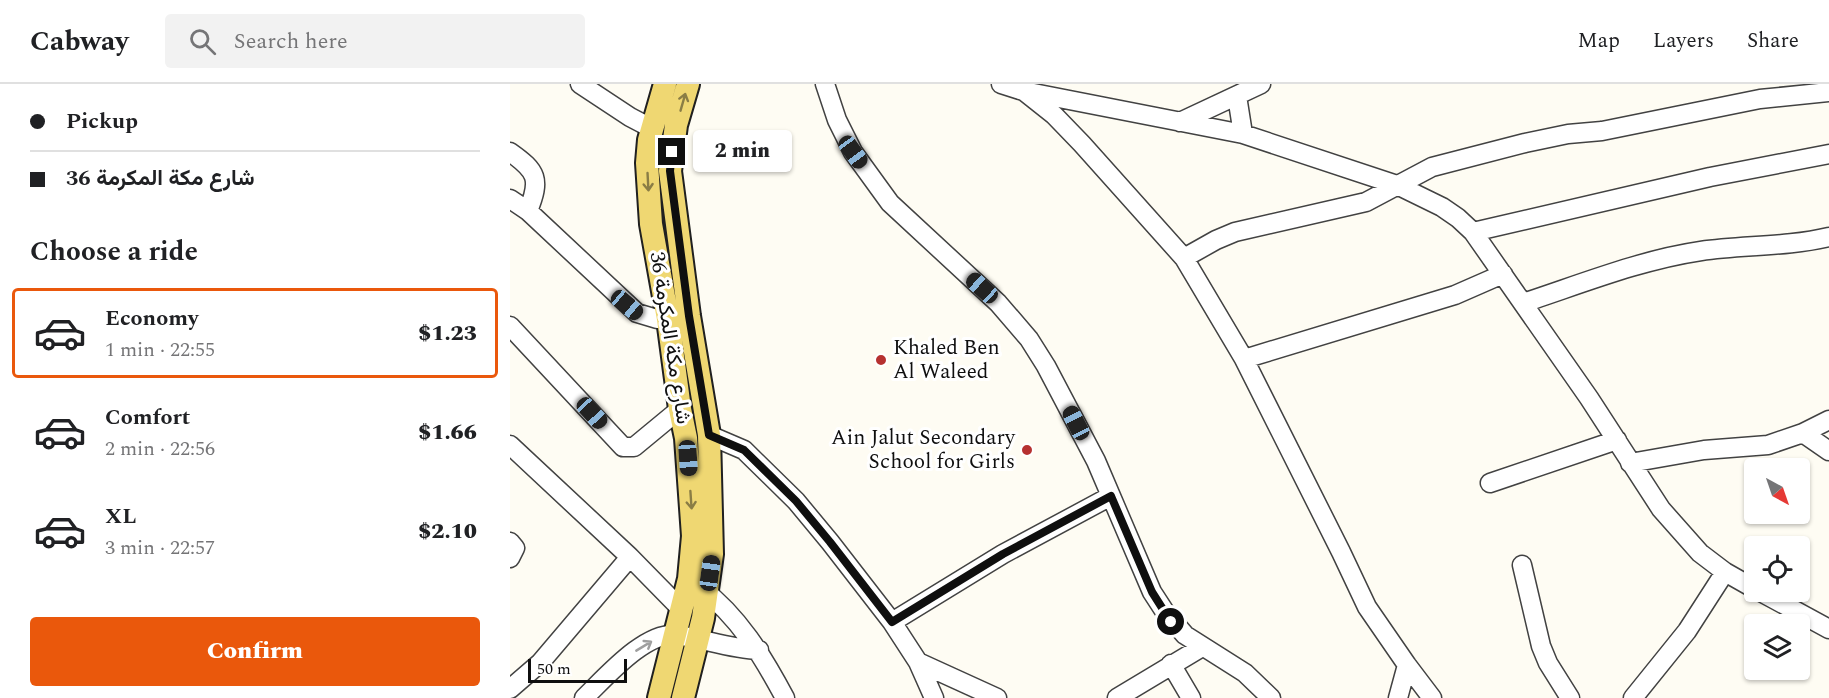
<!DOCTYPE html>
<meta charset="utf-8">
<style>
:root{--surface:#fff;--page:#f2f2f2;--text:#202124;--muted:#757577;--line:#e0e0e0;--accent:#ea580c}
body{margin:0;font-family:Spectral,Vazirmatn,serif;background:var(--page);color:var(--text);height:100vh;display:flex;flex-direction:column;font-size:22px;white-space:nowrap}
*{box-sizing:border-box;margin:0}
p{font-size:20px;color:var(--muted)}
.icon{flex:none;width:33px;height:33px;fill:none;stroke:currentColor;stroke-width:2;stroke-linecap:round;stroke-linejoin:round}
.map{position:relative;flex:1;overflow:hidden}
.drawer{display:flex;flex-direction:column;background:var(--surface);width:510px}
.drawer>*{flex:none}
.guide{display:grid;align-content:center;height:132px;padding:0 30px;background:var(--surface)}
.needle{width:39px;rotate:140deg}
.tools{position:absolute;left:1234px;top:374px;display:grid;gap:12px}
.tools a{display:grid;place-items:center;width:66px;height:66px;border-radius:6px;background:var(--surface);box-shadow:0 2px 4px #0004;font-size:30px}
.scale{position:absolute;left:18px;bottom:15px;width:99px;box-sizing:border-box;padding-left:6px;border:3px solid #0f0f0f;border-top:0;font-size:16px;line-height:21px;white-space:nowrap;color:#0f0f0f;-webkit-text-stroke:4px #fff;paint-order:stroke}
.end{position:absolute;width:27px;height:27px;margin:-14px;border:8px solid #0f0f0f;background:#fff;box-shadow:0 0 0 3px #fff}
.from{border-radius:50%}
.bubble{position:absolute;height:42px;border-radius:6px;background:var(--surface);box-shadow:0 2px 4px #0004;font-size:20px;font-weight:800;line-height:42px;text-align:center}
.car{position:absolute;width:18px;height:36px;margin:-18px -9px;border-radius:8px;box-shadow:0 0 4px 2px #0007;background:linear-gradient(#222 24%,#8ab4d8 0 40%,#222 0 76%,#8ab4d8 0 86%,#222 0)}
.guide b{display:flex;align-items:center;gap:21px;height:57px;font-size:22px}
.guide b+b{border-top:2px solid var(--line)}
.guide i{width:15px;height:15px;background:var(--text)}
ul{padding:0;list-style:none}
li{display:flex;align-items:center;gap:18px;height:90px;margin:0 12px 9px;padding:0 18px;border:3px solid transparent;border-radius:6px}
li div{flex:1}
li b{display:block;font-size:22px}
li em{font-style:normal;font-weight:800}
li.current{border-color:var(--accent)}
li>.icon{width:54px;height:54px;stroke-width:1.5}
h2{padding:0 30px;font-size:27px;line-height:72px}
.button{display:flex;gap:12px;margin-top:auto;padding:12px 30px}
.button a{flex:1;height:69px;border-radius:6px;background:var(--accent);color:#fff;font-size:24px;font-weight:800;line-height:69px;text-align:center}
header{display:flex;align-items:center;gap:36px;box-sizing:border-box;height:84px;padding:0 30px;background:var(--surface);border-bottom:2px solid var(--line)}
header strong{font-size:28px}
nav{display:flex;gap:33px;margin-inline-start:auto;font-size:21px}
.search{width:420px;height:54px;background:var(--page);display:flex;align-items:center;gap:15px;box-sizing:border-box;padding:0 21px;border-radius:6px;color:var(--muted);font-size:22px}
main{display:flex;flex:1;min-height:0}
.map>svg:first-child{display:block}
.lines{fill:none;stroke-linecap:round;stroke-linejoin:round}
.minor-casing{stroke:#424242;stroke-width:21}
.major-casing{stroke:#202020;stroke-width:26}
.minor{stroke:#fff;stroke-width:18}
.major{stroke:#efd772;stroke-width:22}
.oneway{stroke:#8a7d45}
.oneway2{stroke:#9f9f9f}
.route{stroke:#0f0f0f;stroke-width:8}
.poi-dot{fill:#b63130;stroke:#fff;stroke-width:2}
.labels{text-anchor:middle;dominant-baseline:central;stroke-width:6;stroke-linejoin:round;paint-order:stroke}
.street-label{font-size:21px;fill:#0f0f0f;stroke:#fff}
.poi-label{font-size:21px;fill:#0f0f0f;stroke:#fff;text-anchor:start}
</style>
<header>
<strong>Cabway</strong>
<div class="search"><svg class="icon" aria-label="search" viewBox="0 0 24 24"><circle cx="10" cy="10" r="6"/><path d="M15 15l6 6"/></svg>Search here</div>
<nav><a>Map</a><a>Layers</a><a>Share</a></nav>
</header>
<main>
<section class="drawer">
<div class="guide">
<b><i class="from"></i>Pickup</b>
<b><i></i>شارع مكة المكرمة 36</b>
</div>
<h2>Choose a ride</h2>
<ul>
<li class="current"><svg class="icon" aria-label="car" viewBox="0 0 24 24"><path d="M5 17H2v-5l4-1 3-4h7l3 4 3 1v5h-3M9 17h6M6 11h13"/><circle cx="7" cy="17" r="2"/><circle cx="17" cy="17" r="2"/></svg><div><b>Economy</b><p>1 min · 22:55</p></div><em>$1.23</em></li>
<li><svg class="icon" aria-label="car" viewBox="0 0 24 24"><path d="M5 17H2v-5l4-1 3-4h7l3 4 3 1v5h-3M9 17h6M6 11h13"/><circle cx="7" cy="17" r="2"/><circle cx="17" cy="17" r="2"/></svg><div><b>Comfort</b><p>2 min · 22:56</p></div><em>$1.66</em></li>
<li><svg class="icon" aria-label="car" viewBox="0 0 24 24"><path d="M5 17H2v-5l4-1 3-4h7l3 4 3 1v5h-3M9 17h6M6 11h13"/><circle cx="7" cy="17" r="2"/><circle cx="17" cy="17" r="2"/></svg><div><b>XL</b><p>3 min · 22:57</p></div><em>$2.10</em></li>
</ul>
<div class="button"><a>Confirm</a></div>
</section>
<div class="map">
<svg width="1319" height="614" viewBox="0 0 1319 614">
<rect width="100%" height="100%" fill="#fefcf3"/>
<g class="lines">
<defs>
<path id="minor" d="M 70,0 L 120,33 L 141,44
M 315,0 L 327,36 L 343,68 L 380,119 L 488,219 L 519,255 L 536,282 L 586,377 L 642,508 L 655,528 L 675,551 L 735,589 L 761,614
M 491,0 L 513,7 L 733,50 L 887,101 L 932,123 L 948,134 L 963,148 L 1079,314 L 1151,425 L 1190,469 L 1215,488 L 1245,505
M 515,8 L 544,31 L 572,60 L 674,174 L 734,275 L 831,468 L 857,523 L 897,581 L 922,614
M 727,12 L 733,50
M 670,38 L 751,0
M 0,68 C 27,87 31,95 18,127
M 0,115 L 18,127 L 127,229 L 147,235 L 158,235
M 963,148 L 1200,93 L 1319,70
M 674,174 L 706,156 L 725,148 L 856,118 L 922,83 L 1015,59 L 1058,50 L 1092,47 L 1250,15 L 1319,8
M 1013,219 C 1071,200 1130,176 1191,167 C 1233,161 1277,163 1319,153
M 0,242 L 113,363 L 124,363 L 170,325
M 734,275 L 945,211 L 993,190
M 1293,349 L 1319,367
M 199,351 L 234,366 L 286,417 L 320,458 L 382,538 L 408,578 L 487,614
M 0,361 L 120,473 L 171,525
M 1120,379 L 1194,366 L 1258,361 L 1293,349 L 1319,336
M 980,399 L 1107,356
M 0,458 L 5,464 L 0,474
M 1012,481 L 1031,562 L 1038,579 L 1060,614
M 190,503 C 229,533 252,571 275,614
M 1249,507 L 1319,545
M 382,538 L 493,470 L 601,412
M 408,578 L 424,614
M 661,580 L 681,614
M 0,605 L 30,579 L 120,473
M 74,614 C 95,594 136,546 167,551 C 195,555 220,565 249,566
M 607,614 L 692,563
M 888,614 L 897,581
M 1123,614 L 1177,547 L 1215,488"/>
<path id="major" d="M 149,614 L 179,495 L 183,452 L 176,354 L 170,325 L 158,235 L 141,140 L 137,79 L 139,56 L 155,0
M 173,614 L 193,534 L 202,470 L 199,351 L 179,232 L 160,87 L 166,41 L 178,0"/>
</defs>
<!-- minor casing -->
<use href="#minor" class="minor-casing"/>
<!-- major casing -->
<use href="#major" class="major-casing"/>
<!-- minor -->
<use href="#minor" class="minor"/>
<!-- major -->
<use href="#major" class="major"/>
</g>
<!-- one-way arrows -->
<defs><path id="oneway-shaft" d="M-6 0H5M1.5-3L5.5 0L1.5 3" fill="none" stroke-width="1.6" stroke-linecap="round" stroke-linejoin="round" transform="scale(1.5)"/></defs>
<g class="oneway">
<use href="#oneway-shaft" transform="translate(173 18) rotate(-74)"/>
<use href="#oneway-shaft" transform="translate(138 98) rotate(87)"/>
<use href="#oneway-shaft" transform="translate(181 416) rotate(86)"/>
</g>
<use class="oneway2" href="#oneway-shaft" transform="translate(134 562) rotate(-31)"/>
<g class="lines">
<!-- route -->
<path class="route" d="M 162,68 L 160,87 L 179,232 L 199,351 L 234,366 L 286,417 L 320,458 L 382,538 L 493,470 L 601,412 L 642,508 L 661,538"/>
</g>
<!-- markers -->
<g class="poi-dot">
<circle cx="371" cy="276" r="6"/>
<circle cx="517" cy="366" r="6"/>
</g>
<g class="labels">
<!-- street labels -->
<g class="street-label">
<text transform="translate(160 254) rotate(81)">شارع مكة المكرمة 36</text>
</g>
<!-- poi labels -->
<g class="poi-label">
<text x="383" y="264">Khaled Ben<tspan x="383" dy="24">Al Waleed</tspan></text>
<text x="505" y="354" text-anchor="end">Ain Jalut Secondary<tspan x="505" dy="24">School for Girls</tspan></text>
</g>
</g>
</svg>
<div class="tools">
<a><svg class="needle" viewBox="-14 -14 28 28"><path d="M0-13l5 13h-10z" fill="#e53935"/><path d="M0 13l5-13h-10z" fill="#757577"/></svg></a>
<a><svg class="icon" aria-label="locate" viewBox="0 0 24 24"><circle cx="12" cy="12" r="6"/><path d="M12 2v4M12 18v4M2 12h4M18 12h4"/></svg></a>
<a><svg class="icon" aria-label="layers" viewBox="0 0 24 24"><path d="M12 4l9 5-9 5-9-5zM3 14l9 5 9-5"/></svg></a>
</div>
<div class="scale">50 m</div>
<i class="end from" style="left:661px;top:538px"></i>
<i class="end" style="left:162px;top:68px"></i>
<div class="bubble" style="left:183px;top:46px;width:99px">2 min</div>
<i class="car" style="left:343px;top:68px;rotate:144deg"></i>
<i class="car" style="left:472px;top:204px;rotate:312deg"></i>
<i class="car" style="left:117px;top:221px;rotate:130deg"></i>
<i class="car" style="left:82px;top:329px;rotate:137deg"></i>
<i class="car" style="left:566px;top:339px;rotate:333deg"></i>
<i class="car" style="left:178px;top:374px;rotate:176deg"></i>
<i class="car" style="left:200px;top:489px;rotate:8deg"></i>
</div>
</main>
